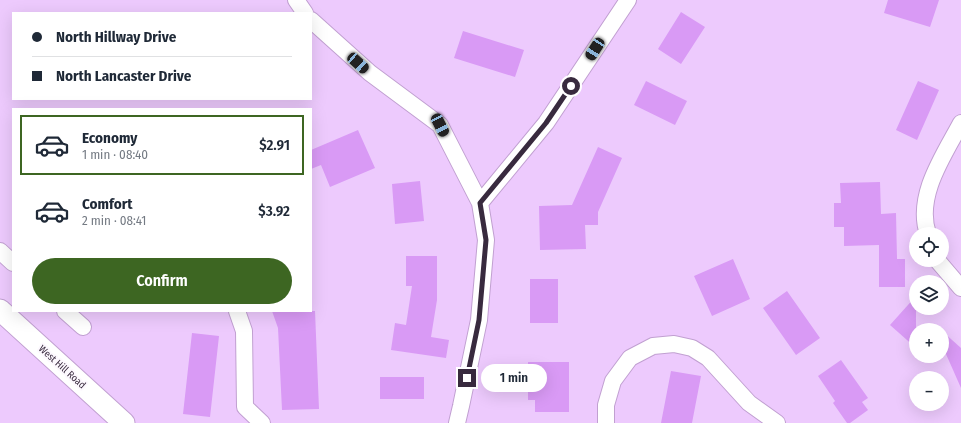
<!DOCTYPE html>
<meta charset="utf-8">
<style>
:root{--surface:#fff;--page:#f2f2f3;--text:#1f2937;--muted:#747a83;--line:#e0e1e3;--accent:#3d6622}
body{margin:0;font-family:"Fira Sans Condensed",sans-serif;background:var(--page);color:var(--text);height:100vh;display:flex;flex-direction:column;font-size:15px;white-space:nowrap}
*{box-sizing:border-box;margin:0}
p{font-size:13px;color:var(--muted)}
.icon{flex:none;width:22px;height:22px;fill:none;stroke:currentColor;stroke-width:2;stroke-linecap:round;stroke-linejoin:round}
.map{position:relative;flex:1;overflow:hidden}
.sheet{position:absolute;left:12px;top:108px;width:300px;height:204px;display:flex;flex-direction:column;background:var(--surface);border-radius:0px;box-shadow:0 4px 16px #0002}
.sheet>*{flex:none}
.hud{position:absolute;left:12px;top:12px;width:300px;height:88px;border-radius:0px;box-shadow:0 4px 16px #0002;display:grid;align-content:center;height:88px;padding:0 20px;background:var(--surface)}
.buttons{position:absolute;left:909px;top:227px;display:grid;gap:8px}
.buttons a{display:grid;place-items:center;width:40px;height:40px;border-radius:50%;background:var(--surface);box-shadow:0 4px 16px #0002;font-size:20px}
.end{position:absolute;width:18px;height:18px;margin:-9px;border:5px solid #382a3e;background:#fff;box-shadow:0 0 0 2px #fff}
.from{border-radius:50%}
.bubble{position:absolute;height:28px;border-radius:14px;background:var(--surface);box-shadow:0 4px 16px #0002;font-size:13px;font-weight:600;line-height:28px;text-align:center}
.car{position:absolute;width:12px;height:24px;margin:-12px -6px;border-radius:5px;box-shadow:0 0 3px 1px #0007;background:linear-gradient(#222 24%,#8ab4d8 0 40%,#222 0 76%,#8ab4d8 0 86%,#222 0)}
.hud b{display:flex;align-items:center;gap:14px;height:38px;font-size:15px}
.hud b+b{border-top:1px solid var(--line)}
.hud i{width:10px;height:10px;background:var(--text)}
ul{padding:7px 0 0;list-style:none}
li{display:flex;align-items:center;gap:12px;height:60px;margin:0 8px 6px;padding:0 12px;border:2px solid transparent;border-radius:0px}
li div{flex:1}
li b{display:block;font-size:15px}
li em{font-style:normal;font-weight:600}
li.on{border-color:var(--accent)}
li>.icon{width:36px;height:36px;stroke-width:1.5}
.primary-button{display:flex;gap:8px;margin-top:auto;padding:8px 20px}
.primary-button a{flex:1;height:46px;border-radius:24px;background:var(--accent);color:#fff;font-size:16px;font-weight:600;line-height:46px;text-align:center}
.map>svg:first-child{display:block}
.building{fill:#d99af5}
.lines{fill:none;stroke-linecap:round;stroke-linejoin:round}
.minor-casing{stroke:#c1a0d1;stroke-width:18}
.tertiary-casing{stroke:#c1a0d1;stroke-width:23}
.minor{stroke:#fff;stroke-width:16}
.tertiary{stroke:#fff;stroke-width:21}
.route{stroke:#382a3e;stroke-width:5}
.labels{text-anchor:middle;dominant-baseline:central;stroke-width:4;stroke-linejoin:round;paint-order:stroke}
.street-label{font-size:10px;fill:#382a3e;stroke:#fcf8fe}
</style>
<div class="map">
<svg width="961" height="423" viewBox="0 0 961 423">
<rect width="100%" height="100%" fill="#edcafd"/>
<!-- building -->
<path class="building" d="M 888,0 L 939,0 L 930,27 L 884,13 Z
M 681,12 L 705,27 L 681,64 L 658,49 Z
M 463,31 L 524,50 L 515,77 L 454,58 Z
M 646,81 L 687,101 L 675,125 L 634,105 Z
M 918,81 L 939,90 L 917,140 L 896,130 Z
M 358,130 L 375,168 L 330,187 L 321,165 L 311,169 L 311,150 Z
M 598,147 L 622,158 L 598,212 L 598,225 L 585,225 L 586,249 L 540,250 L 539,206 L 572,205 Z
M 420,181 L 424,221 L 395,224 L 392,184 Z
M 880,182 L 881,214 L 896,213 L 897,259 L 905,259 L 905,287 L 879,287 L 879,245 L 844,246 L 844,227 L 834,227 L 834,203 L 841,203 L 840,183 Z
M 406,256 L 437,256 L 437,300 L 431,337 L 449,340 L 446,358 L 391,350 L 395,323 L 406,325 L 412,286 L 406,286 Z
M 733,259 L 750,299 L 712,316 L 694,276 Z
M 530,279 L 558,279 L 558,323 L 530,323 Z
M 787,291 L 820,338 L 796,355 L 763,308 Z
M 916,296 L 916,348 L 890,325 Z
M 272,311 L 315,311 L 319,409 L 282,410 L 278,328 Z
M 942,331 L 961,348 L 961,388 L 942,345 Z
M 192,333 L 219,336 L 210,417 L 183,414 Z
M 841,360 L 868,398 L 862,402 L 868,410 L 850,423 L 847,423 L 833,403 L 835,401 L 818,376 Z
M 528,362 L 569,362 L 569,412 L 535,412 L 535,400 L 528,400 Z
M 671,371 L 701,376 L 692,423 L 661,423 Z
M 380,377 L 424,377 L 424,399 L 380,399 Z"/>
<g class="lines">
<defs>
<path id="minor" d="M 296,0 L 305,13
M 311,20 L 370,73 L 440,125 L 480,203 L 486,240 L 479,320 L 461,406 L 457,423
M 480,203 L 546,123 L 628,0
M 928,234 C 915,196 944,155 961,123
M 0,251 L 13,263
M 937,260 L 961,288
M 65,311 L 83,327
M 237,311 L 244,331 L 245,407 L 262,423
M 606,423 L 606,405 L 613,381 L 630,358 L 653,346 L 674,344 L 692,348 L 708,358 L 749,403 L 777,423"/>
<path id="tertiary" d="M 0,310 L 124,423"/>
</defs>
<!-- minor casing -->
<use href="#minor" class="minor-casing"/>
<!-- tertiary casing -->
<use href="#tertiary" class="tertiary-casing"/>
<!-- minor -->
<use href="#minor" class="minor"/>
<!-- tertiary -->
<use href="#tertiary" class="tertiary"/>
</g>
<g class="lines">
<!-- route -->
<path class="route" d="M 467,378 L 479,320 L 486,240 L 480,203 L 546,123 L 571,86"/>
</g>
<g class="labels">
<!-- street labels -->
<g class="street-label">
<text transform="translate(62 367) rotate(42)">West Hill Road</text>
</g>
</g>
</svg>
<div class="buttons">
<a><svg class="icon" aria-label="locate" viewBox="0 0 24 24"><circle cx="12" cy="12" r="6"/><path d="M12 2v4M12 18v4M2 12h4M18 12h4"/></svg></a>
<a><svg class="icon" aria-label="layers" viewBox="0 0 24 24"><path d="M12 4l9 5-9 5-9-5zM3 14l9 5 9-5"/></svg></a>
<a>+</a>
<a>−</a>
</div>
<i class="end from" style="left:571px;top:86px"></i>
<i class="end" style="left:467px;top:378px"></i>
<div class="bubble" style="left:481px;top:364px;width:66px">1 min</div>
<i class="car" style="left:595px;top:49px;rotate:213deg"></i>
<i class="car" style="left:358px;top:63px;rotate:132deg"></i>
<i class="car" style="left:440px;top:125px;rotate:153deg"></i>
<div class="hud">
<b><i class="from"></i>North Hillway Drive</b>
<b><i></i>North Lancaster Drive</b>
</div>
<section class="sheet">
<ul>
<li class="on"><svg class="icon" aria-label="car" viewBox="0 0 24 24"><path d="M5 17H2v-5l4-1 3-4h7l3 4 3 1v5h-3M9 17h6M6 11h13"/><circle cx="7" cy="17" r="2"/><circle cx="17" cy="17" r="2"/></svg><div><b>Economy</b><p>1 min · 08:40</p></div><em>$2.91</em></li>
<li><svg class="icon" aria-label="car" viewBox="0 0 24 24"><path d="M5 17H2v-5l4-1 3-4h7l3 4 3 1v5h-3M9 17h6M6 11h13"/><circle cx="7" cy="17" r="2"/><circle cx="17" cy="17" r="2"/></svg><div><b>Comfort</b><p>2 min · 08:41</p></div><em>$3.92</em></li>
</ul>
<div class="primary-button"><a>Confirm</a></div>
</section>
</div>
